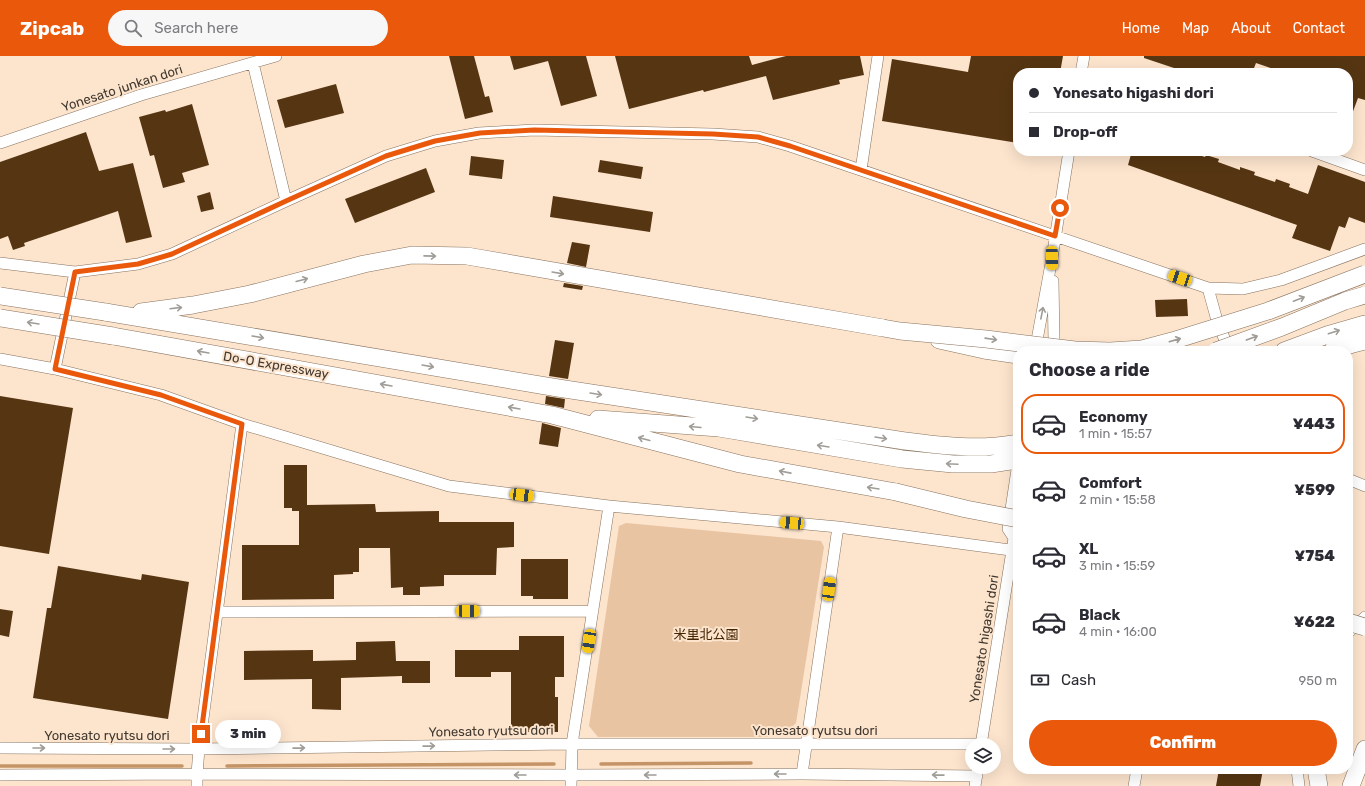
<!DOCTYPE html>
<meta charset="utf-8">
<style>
:root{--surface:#fff;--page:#f7f7f7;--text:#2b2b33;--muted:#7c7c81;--line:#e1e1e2;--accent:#ea580c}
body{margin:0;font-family:Rubik,"Noto Sans JP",sans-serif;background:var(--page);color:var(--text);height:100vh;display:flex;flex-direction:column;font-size:15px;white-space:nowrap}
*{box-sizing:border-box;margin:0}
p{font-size:13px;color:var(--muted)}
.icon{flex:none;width:22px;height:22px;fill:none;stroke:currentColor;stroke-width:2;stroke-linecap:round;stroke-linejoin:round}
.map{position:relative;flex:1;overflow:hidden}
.details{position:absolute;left:1013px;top:290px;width:340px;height:428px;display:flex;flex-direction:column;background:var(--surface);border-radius:16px;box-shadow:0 4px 16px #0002}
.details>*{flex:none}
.top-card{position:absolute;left:1013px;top:12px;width:340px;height:88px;border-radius:16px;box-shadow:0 4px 16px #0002;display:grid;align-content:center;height:88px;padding:0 16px;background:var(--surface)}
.controls{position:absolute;left:965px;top:682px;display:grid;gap:8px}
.controls a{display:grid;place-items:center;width:36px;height:36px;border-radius:50%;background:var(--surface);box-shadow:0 4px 16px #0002;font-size:20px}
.end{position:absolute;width:18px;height:18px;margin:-9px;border:5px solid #ea580c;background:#fff;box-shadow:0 0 0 2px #fff}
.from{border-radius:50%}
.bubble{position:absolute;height:28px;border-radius:14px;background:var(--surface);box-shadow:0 4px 16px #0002;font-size:13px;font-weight:800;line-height:28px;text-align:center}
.car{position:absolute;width:12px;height:24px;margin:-12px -6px;border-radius:5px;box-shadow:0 0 3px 1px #0007;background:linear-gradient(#f5c518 24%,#345 0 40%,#f5c518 0 76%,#345 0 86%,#f5c518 0)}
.top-card b{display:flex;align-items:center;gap:14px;height:38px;font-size:15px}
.top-card b+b{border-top:1px solid var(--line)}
.top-card i{width:10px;height:10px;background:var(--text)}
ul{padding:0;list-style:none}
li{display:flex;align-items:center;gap:12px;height:60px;margin:0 8px 6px;padding:0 8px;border:2px solid transparent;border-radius:16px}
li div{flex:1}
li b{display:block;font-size:15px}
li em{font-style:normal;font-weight:800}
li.current{border-color:var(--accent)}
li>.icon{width:36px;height:36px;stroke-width:1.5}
h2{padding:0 16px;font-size:18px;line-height:48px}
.pay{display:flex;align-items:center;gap:10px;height:44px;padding:0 16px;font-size:15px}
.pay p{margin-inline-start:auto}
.button{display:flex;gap:8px;margin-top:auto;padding:8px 16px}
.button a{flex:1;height:46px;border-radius:24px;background:var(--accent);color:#fff;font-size:16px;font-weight:800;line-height:46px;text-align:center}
header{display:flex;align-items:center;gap:24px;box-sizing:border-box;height:56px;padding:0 20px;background:var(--accent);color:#fff}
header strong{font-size:19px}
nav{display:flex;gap:22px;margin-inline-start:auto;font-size:14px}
.search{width:280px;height:36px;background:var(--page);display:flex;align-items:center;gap:10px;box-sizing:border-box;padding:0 14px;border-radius:22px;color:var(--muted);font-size:15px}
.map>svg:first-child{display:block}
.green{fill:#e8c4a3}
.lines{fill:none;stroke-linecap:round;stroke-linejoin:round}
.stream{stroke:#c49466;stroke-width:3.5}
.building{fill:#563612}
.minor-casing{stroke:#88725e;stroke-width:12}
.highway-casing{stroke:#88725e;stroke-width:18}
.minor{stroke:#fff;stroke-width:11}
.highway{stroke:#fff;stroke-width:17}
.highway-bridge-casing{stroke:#88725e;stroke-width:18;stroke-linecap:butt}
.highway-bridge{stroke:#fff;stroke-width:17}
.oneway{stroke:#a09c97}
.route{stroke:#ea580c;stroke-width:5}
.labels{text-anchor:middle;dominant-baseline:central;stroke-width:4;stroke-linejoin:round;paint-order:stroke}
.street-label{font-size:13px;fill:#41382f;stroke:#fce4cd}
.park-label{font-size:13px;fill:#452500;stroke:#fce4cd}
</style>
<header>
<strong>Zipcab</strong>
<div class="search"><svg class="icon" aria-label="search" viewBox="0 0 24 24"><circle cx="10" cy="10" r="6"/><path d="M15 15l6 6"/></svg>Search here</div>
<nav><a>Home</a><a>Map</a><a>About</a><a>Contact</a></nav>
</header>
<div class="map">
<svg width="1365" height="730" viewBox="0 0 1365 730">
<rect width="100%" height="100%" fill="#fce4cd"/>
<!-- green -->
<path class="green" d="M 626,467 L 821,485 L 824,491 L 796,667 L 785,677 L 767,681 L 598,681 L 589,670 L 619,470 Z"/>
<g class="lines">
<!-- stream -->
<path class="stream" d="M 601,708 L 751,707
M 0,710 L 182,710
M 227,710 L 554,708"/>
</g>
<!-- building -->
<path class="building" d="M 449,0 L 474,0 L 485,41 L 489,40 L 493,56 L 465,63 Z
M 510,0 L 586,0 L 597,40 L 561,50 L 548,5 L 514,14 Z
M 615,0 L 749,0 L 752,9 L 786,0 L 860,0 L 864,19 L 839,24 L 840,28 L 773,44 L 766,20 L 704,36 L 703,34 L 629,53 Z
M 971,0 L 1063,0 L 1060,17 L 1018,17 L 1018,87 L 882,65 L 892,3 L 968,16 Z
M 1144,0 L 1365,0 L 1365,44 L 1358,42 L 1349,66 L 1348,66 L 1348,17 L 1285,17 L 1256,7 L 1252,17 L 1189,17 L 1144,2 Z
M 336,28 L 344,57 L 285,72 L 277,44 Z
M 192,48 L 209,109 L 182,117 L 185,126 L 163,132 L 154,99 L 150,100 L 139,61 L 165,54 L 166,56 Z
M 86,76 L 99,115 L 133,107 L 152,181 L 126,187 L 118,155 L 24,187 L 25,190 L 13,194 L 8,180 L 0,183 L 0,106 Z
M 1132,95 L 1187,95 L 1205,101 L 1206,99 L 1219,103 L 1218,106 L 1240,114 L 1240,111 L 1255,116 L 1254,119 L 1275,126 L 1276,123 L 1290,128 L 1289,131 L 1308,138 L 1318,109 L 1365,126 L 1365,167 L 1349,161 L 1345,172 L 1339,170 L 1330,195 L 1292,182 L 1297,169 L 1128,109 Z
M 471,100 L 504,104 L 502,123 L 469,119 Z
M 600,104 L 643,111 L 641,123 L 598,116 Z
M 426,112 L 435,136 L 355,167 L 345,143 Z
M 210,136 L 214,153 L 201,156 L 197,140 Z
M 553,140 L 653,156 L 650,176 L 550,161 Z
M 572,186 L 590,189 L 586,211 L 567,207 Z
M 564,227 L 583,230 L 582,234 L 563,231 Z
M 1187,243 L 1188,260 L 1156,261 L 1155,244 Z
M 555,284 L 574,287 L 568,323 L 549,320 Z
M 0,340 L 73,352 L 49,498 L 0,490 Z
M 546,340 L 565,343 L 564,352 L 545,348 Z
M 542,367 L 561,372 L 558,391 L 539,388 Z
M 284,409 L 307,409 L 307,449 L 375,448 L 376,456 L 439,455 L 439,466 L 514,466 L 514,491 L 497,492 L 496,519 L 444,519 L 444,530 L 420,531 L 420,539 L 403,539 L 403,531 L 391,532 L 390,492 L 359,492 L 359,516 L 353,516 L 353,518 L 334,519 L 334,543 L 242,544 L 242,489 L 299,489 L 299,455 L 292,455 L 292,452 L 284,452 Z
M 521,503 L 568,503 L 568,543 L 533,543 L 533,540 L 521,540 Z
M 58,510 L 141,524 L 142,518 L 189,526 L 168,663 L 33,642 L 47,552 L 51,552 Z
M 0,553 L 13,555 L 9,581 L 0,579 Z
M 519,580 L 564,580 L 564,621 L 555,621 L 555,641 L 558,641 L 558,676 L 511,676 L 511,616 L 491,616 L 491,621 L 455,621 L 455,594 L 519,594 Z
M 395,585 L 396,605 L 430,605 L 430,627 L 402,627 L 402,620 L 341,622 L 341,654 L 312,653 L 312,623 L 244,624 L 244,595 L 313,594 L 313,605 L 356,604 L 356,586 Z
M 1219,713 L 1263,713 L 1260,730 L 1216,730 Z"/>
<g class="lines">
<defs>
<path id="minor" d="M 253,7 L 286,145
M 1081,17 L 1084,0
M 0,87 L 141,39 L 276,0
M 1312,95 L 1365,114
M 861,114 L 878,0
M 0,207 L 75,216 L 138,208 L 172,198 L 286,145 L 386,100 L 435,85 L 479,77 L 534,74 L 713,78 L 758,81 L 790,90 L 1208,232 L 1243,233 L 1281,224 L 1365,193
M 1208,232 L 1216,261 L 1229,295
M 1035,295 L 1052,202 L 1069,95
M 1052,295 L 1054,285 L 1053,225
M 0,303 L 55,313 L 161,339 L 242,368 L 449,430 L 609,450 L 838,471 L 1018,495
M 55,313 L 75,216
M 1348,423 L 1365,430
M 1014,482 L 1008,473 L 1018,407
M 217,556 L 593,555
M 1348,577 L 1365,561
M 981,689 L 1014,482 L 1018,478
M 0,692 L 199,693 L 572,688 L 982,688
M 1297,713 L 1299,730
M 802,718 L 838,471
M 0,719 L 197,718 L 571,719 L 802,718 L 977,720
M 197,730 L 197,718 L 199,693 L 242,368
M 571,730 L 572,688 L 609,450
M 975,730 L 978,711
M 1134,730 L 1137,713"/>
<path id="highway" d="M 105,256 L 558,332 L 905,385 C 943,390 980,394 1018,387
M 141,256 L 193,249 L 250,238 L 364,208 L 412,199 L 467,200 L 883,272
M 113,280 L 552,359 L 740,408 L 896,436
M 939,284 L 984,294 L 1018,299
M 1284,295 L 1327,279 L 1365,268
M 1332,295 L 1353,288 L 1365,285
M 598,363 L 719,372 L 902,403 L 953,408 L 991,408 L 1018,404
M 1316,713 L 1319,730
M 1351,730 L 1365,693"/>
</defs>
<!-- minor casing -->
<use href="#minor" class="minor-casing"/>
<!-- highway casing -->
<use href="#highway" class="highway-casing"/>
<!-- minor -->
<use href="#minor" class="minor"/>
<!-- highway -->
<use href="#highway" class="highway"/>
<defs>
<path id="highway-bridge" d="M 0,240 L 105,256
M 0,262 L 113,280
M 883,272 L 900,275 L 986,283 L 1075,294 L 1110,295 L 1142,293 L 1172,285 L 1268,255 L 1365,218
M 1216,295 L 1282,271 L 1345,245 L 1365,239
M 896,436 L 966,453 L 1018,463
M 1348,566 L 1365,571"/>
</defs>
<!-- highway-bridge casing -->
<use href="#highway-bridge" class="highway-bridge-casing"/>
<!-- highway-bridge -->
<use href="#highway-bridge" class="highway-bridge"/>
</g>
<!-- one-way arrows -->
<defs><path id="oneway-shaft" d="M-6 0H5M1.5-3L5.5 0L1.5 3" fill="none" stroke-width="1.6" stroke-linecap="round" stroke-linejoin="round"/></defs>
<g class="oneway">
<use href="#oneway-shaft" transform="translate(430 200) rotate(1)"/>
<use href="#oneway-shaft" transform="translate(558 217) rotate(10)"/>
<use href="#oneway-shaft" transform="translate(302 224) rotate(-15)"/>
<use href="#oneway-shaft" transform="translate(1299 243) rotate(-21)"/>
<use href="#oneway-shaft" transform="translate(176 252) rotate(-7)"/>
<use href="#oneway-shaft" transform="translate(1042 257) rotate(-79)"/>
<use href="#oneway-shaft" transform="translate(33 267) rotate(-171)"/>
<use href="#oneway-shaft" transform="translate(1334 276) rotate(-18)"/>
<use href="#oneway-shaft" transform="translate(258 281) rotate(10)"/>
<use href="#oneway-shaft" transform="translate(1252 282) rotate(-20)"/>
<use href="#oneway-shaft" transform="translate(991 283) rotate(8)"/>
<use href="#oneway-shaft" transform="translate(1175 284) rotate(-16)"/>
<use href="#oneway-shaft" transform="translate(203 296) rotate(-170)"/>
<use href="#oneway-shaft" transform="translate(428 310) rotate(10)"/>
<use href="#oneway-shaft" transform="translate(386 329) rotate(-170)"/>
<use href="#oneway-shaft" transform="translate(596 338) rotate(9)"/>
<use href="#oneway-shaft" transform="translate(514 352) rotate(-170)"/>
<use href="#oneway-shaft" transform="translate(752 362) rotate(9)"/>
<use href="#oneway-shaft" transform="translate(695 371) rotate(-175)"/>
<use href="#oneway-shaft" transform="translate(881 382) rotate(9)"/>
<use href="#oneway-shaft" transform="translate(644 383) rotate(-165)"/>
<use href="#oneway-shaft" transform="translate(823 390) rotate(-171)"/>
<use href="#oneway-shaft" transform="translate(952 408) rotate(-177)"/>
<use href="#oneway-shaft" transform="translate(785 416) rotate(-169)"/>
<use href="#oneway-shaft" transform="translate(873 432) rotate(-171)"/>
<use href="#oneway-shaft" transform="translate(429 690) rotate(-1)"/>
<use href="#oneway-shaft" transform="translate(39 692)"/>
<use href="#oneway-shaft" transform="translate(299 692) rotate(-1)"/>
<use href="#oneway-shaft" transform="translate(169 693)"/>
<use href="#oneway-shaft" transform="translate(780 718) rotate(180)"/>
<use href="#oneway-shaft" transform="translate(520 719) rotate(-180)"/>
<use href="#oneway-shaft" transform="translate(650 719) rotate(180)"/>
<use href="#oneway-shaft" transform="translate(938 719) rotate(-179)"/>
</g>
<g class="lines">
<!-- route -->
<path class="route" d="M 201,678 L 242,368 L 161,339 L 55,313 L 75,216 L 138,208 L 172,198 L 286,145 L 386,100 L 435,85 L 480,77 L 534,74 L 713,78 L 758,81 L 790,90 L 1055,180 L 1060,152"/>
</g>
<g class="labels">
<!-- street labels -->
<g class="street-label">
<text transform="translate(122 32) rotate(-18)">Yonesato junkan dori</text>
<text transform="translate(276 309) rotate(10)">Do-O Expressway</text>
<text transform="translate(984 583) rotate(-81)">Yonesato higashi dori</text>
<text x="815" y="674">Yonesato ryutsu dori</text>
<text transform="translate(491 675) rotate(-1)">Yonesato ryutsu dori</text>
<text x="107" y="679">Yonesato ryutsu dori</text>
</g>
<!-- park labels -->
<g class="park-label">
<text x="706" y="578">米里北公園</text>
</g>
</g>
</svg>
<div class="controls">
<a><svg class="icon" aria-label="layers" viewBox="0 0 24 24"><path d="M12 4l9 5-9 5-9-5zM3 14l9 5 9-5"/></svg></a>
</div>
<i class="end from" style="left:1060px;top:152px"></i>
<i class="end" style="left:201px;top:678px"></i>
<div class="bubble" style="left:215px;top:664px;width:66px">3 min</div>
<i class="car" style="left:1052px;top:202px;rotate:179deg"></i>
<i class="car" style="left:1180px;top:222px;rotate:289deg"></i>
<i class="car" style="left:522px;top:439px;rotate:97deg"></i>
<i class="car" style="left:792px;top:467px;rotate:275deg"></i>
<i class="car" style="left:829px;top:533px;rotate:8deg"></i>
<i class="car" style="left:468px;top:555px;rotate:90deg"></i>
<i class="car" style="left:589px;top:585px;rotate:189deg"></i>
<div class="top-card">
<b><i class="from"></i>Yonesato higashi dori</b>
<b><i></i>Drop-off</b>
</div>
<section class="details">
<h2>Choose a ride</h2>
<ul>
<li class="current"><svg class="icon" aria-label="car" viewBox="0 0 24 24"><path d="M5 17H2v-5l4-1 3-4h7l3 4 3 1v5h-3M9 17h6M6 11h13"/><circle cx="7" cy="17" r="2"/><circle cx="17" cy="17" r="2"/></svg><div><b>Economy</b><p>1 min · 15:57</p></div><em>¥443</em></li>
<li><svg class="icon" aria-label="car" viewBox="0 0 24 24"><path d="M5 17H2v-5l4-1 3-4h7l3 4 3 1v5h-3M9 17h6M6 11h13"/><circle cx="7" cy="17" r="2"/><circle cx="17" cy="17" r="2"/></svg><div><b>Comfort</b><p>2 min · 15:58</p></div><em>¥599</em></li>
<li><svg class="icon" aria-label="car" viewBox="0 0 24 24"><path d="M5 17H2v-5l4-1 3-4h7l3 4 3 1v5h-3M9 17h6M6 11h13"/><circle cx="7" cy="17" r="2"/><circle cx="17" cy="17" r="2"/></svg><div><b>XL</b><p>3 min · 15:59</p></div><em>¥754</em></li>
<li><svg class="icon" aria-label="car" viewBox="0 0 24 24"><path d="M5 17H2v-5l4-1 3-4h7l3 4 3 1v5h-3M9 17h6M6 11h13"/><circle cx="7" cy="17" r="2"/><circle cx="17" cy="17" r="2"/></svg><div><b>Black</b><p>4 min · 16:00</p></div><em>¥622</em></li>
</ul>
<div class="pay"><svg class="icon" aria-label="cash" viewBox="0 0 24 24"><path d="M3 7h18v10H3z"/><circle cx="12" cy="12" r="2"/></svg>Cash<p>950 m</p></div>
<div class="button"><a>Confirm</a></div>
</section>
</div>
